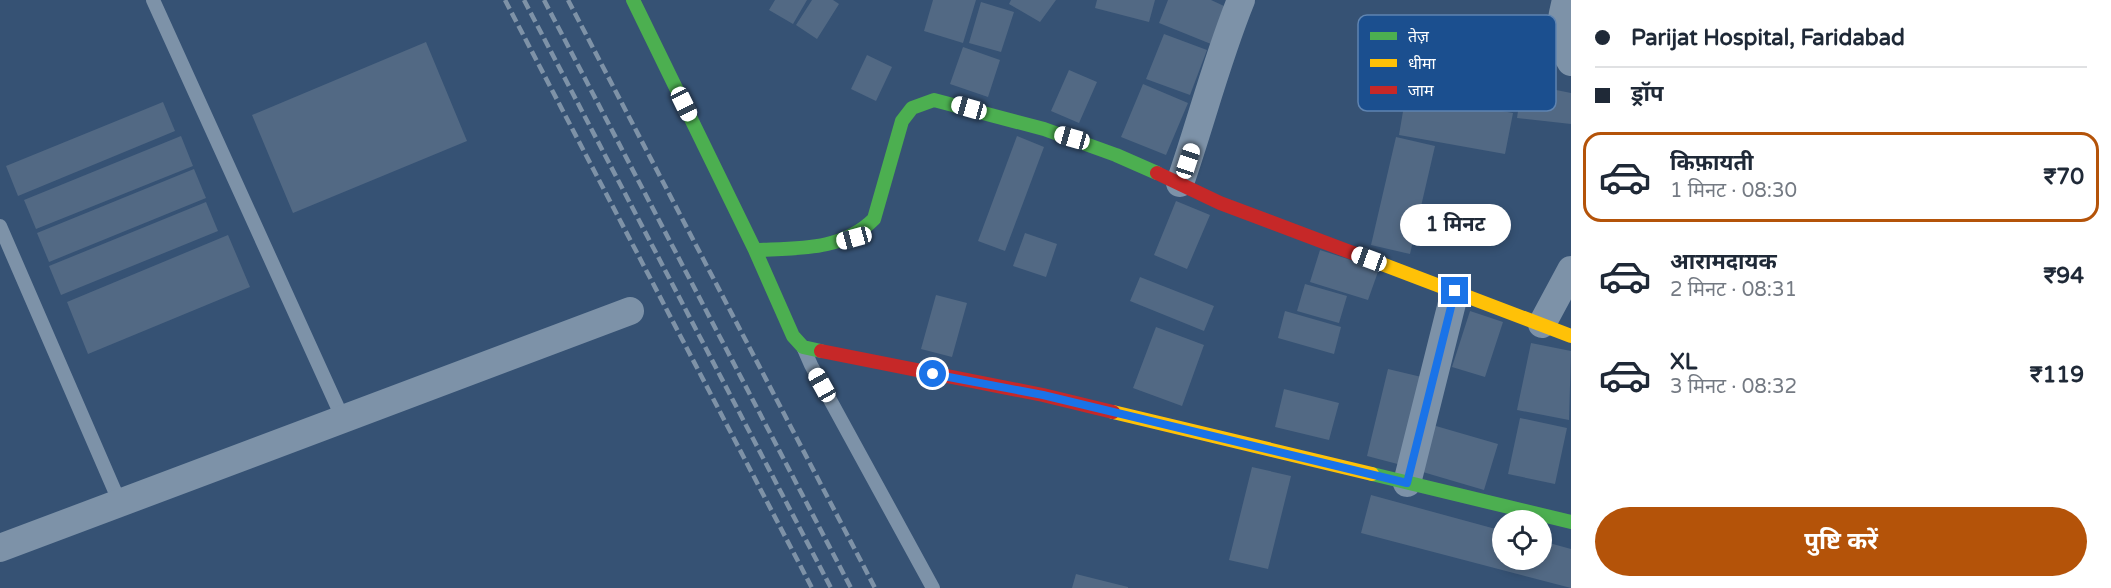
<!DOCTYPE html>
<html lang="hi">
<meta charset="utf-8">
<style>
:root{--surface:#fff;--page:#f2f2f3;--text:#1f2937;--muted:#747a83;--line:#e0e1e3;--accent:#b45309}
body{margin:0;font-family:"Varela Round","Noto Sans Devanagari",sans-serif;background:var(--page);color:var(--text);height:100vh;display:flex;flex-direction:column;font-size:22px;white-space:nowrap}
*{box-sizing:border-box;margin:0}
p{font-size:20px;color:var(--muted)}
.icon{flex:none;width:33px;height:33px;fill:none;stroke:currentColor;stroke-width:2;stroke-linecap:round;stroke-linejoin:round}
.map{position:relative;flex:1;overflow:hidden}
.drawer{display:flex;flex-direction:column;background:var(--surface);width:540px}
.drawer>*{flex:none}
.top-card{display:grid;align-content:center;height:132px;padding:0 24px;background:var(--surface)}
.fabs{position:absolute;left:1492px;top:510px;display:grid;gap:12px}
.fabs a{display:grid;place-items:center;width:60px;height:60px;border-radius:50%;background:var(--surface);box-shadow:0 3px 9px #0003;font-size:30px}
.end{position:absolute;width:27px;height:27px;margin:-14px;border:8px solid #1a73e8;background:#fff;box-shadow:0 0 0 3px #fff}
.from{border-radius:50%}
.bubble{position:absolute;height:42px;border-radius:21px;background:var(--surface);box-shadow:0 3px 9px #0003;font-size:20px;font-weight:700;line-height:42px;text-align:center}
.car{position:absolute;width:18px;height:36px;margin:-18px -9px;border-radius:8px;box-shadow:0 0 4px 2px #0007;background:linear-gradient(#fff 24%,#345 0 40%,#fff 0 76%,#345 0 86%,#fff 0)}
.top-card b{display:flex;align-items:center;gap:21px;height:57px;font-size:22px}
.top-card b+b{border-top:2px solid var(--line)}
.top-card i{width:15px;height:15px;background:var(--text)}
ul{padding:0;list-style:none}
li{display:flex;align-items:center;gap:18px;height:90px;margin:0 12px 9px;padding:0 12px;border:3px solid transparent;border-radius:18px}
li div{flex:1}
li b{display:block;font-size:22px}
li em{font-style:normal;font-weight:700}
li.on{border-color:var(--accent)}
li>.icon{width:54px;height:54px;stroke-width:1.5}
.action{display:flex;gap:12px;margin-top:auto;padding:12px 24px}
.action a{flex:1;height:69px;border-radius:36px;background:var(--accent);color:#fff;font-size:24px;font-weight:700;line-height:69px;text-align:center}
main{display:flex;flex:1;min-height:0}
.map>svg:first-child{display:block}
.building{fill:#526984}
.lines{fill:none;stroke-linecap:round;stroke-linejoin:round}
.lane{stroke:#7d92a8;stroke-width:14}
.street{stroke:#7d92a8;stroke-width:28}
.fast{stroke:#4caf50;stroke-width:14}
.slow{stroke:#ffc107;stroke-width:14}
.jam{stroke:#c62828;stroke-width:14}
.rail{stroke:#7e92a7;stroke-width:4.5;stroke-dasharray:10 4.5;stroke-linecap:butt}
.route{stroke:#1a73e8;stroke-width:8}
.key{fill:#1b4f8f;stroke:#5f84b1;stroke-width:1.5}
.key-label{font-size:16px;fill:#fff}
</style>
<main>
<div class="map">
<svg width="1571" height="588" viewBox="0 0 1571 588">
<rect width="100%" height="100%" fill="#365274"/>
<!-- building -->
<path class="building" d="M 775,0 L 807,0 L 793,24 L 769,10 Z
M 812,0 L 833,0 L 839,4 L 817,39 L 796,25 Z
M 933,0 L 976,0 L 963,43 L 924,31 Z
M 1011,0 L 1056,0 L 1040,22 L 1009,4 Z
M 1097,0 L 1155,0 L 1149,22 L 1095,8 Z
M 1168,0 L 1211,0 L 1224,6 L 1211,44 L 1159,23 Z
M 981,2 L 1014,12 L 1001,52 L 969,43 Z
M 1164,34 L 1207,50 L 1190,95 L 1146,79 Z
M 426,42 L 467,141 L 293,213 L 252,115 Z
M 963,47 L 1000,60 L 988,97 L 950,84 Z
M 867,55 L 892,67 L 876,101 L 851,89 Z
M 1069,70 L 1097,82 L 1079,123 L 1051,111 Z
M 1522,83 L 1571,93 L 1571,124 L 1517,118 Z
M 1143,84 L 1188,103 L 1166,155 L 1121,137 Z
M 1406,94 L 1513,113 L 1505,154 L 1399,135 Z
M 163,102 L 175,131 L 18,196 L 6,166 Z
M 181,136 L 193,166 L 36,229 L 24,200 Z
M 1017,136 L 1044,147 L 1005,251 L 978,241 Z
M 1396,137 L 1435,146 L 1410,254 L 1371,245 Z
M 194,169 L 206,198 L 49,262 L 37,233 Z
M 1176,201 L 1210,215 L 1187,269 L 1154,255 Z
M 206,202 L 218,231 L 61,295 L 49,266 Z
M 1025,233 L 1057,244 L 1046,277 L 1013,266 Z
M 228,235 L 250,287 L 88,354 L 67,302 Z
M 1320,250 L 1379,269 L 1368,300 L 1310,282 Z
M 1140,277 L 1214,306 L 1204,331 L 1130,301 Z
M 1305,284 L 1347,296 L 1339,323 L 1297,311 Z
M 936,295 L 967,303 L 952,357 L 921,349 Z
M 1285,311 L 1341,327 L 1334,354 L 1278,338 Z
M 1470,311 L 1503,322 L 1485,377 L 1452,367 Z
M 1156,327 L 1204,345 L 1182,406 L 1133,388 Z
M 1531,343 L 1571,351 L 1569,420 L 1517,410 Z
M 1388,369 L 1430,379 L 1409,467 L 1367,456 Z
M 1284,389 L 1339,403 L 1329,440 L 1275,427 Z
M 1520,418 L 1567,428 L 1555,484 L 1508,474 Z
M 1429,424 L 1498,444 L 1484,490 L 1416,470 Z
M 1252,467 L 1291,476 L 1268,569 L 1229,560 Z
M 1371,495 L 1503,531 L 1503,560 L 1542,560 L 1542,541 L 1571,549 L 1571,588 L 1361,533 Z
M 1076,574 L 1128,587 L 1128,588 L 1072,588 Z"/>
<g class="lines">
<!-- lane -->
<path class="lane" d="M 153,0 L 343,419
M 0,226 L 120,503
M 804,349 L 811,365 L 933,588"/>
<!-- street -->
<path class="street" d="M 1566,0 C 1560,24 1556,40 1571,62
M 1180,183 C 1201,122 1217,59 1241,0
M 1542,324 L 1571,270
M 1407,483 L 1455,291
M 0,548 L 630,311"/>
<!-- fast -->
<path class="fast" d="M 633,0 L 755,250 L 793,336 L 803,347 L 821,351
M 755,250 C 798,248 842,251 874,219 L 902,121 L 912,108 L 934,100 L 1044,129 L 1116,155 L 1157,173
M 1372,474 L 1571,522"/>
<!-- slow -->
<path class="slow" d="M 1374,261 L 1571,336
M 1113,412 L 1372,474"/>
<!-- jam -->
<path class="jam" d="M 1157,173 L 1220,203 L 1374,261
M 821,351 L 1043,395 L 1113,412"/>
<!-- rail -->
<path class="rail" d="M 505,0 L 812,588
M 524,0 L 831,588
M 544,0 L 851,588
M 568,0 L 875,588"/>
</g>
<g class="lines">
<!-- route -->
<path class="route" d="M 933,374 L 1043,395 L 1407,483 L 1455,291"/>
</g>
<!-- legend -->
<rect x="1358" y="15" width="198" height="96" rx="9" class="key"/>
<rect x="1370" y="32" width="27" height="8" fill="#4caf50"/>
<rect x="1370" y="59" width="27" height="8" fill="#ffc107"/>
<rect x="1370" y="86" width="27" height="8" fill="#c62828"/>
<g class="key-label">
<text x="1408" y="42">तेज़</text>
<text x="1408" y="69">धीमा</text>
<text x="1408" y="96">जाम</text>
</g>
</svg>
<div class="fabs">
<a><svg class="icon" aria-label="locate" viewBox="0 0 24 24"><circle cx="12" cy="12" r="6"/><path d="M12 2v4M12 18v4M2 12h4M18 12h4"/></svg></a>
</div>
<i class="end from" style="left:933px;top:374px"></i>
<i class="end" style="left:1455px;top:291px"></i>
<div class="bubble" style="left:1400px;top:204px;width:111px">1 मिनट</div>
<i class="car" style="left:684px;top:104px;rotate:154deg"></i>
<i class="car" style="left:969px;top:108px;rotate:286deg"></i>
<i class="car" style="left:1072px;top:138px;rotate:286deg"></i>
<i class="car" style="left:1188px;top:161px;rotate:18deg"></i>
<i class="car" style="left:854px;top:238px;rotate:255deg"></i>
<i class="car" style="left:1369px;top:259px;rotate:290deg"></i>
<i class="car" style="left:822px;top:385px;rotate:331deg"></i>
</div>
<section class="drawer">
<div class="top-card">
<b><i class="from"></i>Parijat Hospital, Faridabad</b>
<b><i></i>ड्रॉप</b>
</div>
<ul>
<li class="on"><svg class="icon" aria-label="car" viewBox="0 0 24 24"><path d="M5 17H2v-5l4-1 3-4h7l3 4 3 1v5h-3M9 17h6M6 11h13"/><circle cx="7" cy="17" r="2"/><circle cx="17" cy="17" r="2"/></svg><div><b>किफ़ायती</b><p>1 मिनट · 08:30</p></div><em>₹70</em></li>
<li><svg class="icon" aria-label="car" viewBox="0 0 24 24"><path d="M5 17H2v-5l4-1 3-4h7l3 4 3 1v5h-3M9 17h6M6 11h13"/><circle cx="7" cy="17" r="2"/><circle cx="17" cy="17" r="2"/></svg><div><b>आरामदायक</b><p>2 मिनट · 08:31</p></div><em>₹94</em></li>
<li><svg class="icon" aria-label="car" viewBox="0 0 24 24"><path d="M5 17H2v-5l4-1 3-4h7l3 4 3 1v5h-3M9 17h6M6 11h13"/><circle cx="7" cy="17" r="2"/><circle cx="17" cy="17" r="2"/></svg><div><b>XL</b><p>3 मिनट · 08:32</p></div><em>₹119</em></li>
</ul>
<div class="action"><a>पुष्टि करें</a></div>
</section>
</main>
